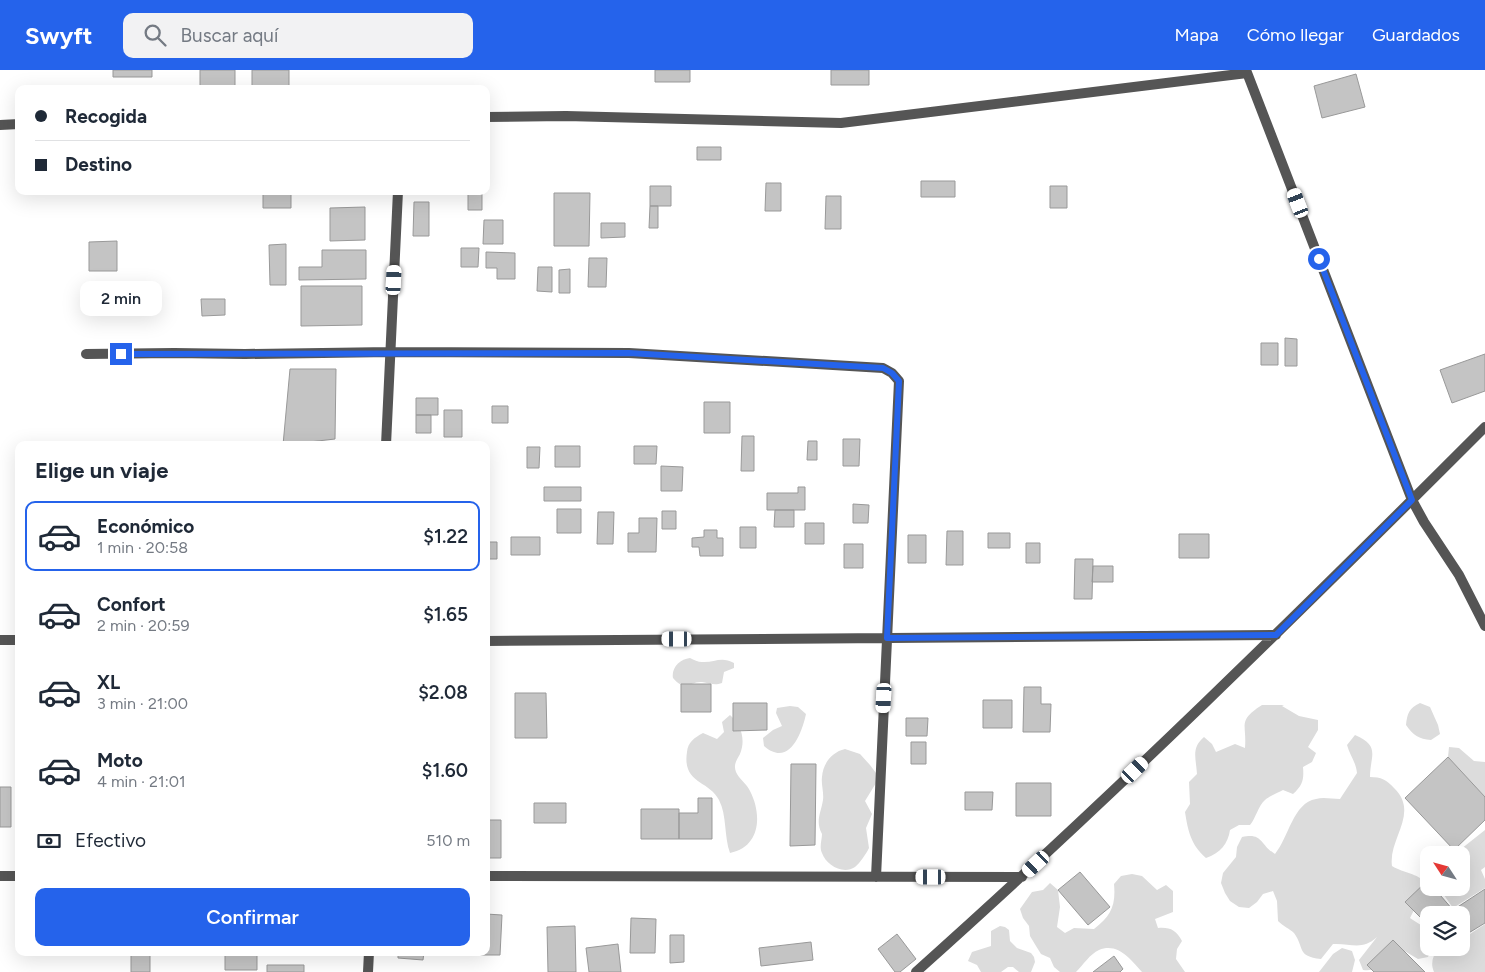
<!DOCTYPE html>
<html lang="es">
<meta charset="utf-8">
<style>
:root{--surface:#fff;--page:#f2f2f3;--text:#1f2937;--muted:#747a83;--line:#e0e1e3;--accent:#2563eb}
body{margin:0;font-family:Figtree,sans-serif;background:var(--page);color:var(--text);height:100vh;display:flex;flex-direction:column;font-size:19px;white-space:nowrap}
*{box-sizing:border-box;margin:0}
p{font-size:16px;color:var(--muted)}
.icon{flex:none;width:28px;height:28px;fill:none;stroke:currentColor;stroke-width:2;stroke-linecap:round;stroke-linejoin:round}
.map{position:relative;flex:1;overflow:hidden}
.panel{position:absolute;left:15px;top:371px;width:475px;height:515px;display:flex;flex-direction:column;background:var(--surface);border-radius:10px;box-shadow:0 5px 20px #0002}
.panel>*{flex:none}
.guide{position:absolute;left:15px;top:15px;width:475px;height:110px;border-radius:10px;box-shadow:0 5px 20px #0002;display:grid;align-content:center;height:110px;padding:0 20px;background:var(--surface)}
.needle{width:32px;rotate:306deg}
.controls{position:absolute;left:1420px;top:776px;display:grid;gap:10px}
.controls a{display:grid;place-items:center;width:50px;height:50px;border-radius:10px;background:var(--surface);box-shadow:0 5px 20px #0002;font-size:25px}
.end{position:absolute;width:22px;height:22px;margin:-11px;border:6px solid #2563eb;background:#fff;box-shadow:0 0 0 2px #fff}
.from{border-radius:50%}
.bubble{position:absolute;height:35px;border-radius:10px;background:var(--surface);box-shadow:0 5px 20px #0002;font-size:16px;font-weight:600;line-height:35px;text-align:center}
.car{position:absolute;width:15px;height:30px;margin:-15px -8px;border-radius:6px;box-shadow:0 0 4px 1px #0007;background:linear-gradient(#fff 24%,#345 0 40%,#fff 0 76%,#345 0 86%,#fff 0)}
.guide b{display:flex;align-items:center;gap:18px;height:48px;font-size:19px}
.guide b+b{border-top:1px solid var(--line)}
.guide i{width:12px;height:12px;background:var(--text)}
ul{padding:0;list-style:none}
li{display:flex;align-items:center;gap:15px;height:70px;margin:0 10px 8px;padding:0 10px;border:2px solid transparent;border-radius:10px}
li div{flex:1}
li b{display:block;font-size:19px}
li em{font-style:normal;font-weight:600}
li.current{border-color:var(--accent)}
li>.icon{width:45px;height:45px;stroke-width:1.5}
h2{padding:0 20px;font-size:22px;line-height:60px}
.pay{display:flex;align-items:center;gap:12px;height:55px;padding:0 20px;font-size:19px}
.pay p{margin-inline-start:auto}
.action{display:flex;gap:10px;margin-top:auto;padding:10px 20px}
.action a{flex:1;height:58px;border-radius:10px;background:var(--accent);color:#fff;font-size:20px;font-weight:600;line-height:58px;text-align:center}
header{display:flex;align-items:center;gap:30px;box-sizing:border-box;height:70px;padding:0 25px;background:var(--accent);color:#fff}
header strong{font-size:24px}
nav{display:flex;gap:28px;margin-inline-start:auto;font-size:18px}
.search{width:350px;height:45px;background:var(--page);display:flex;align-items:center;gap:12px;box-sizing:border-box;padding:0 18px;border-radius:10px;color:var(--muted);font-size:19px}
.map>svg:first-child{display:block}
.green{fill:#dcdcdc}
.building{fill:#c4c4c4;stroke:#999}
.lines{fill:none;stroke-linecap:round;stroke-linejoin:round}
.lane{stroke:#555;stroke-width:10}
.street{stroke:#555;stroke-width:10}
.route{stroke:#2563eb;stroke-width:6}
</style>
<header>
<strong>Swyft</strong>
<div class="search"><svg class="icon" aria-label="search" viewBox="0 0 24 24"><circle cx="10" cy="10" r="6"/><path d="M15 15l6 6"/></svg>Buscar aquí</div>
<nav><a>Mapa</a><a>Cómo llegar</a><a>Guardados</a></nav>
</header>
<div class="map">
<svg width="1485" height="902" viewBox="0 0 1485 902">
<rect width="100%" height="100%" fill="#fff"/>
<!-- green -->
<path class="green" d="M 690,588 C 694,590 698,592 702,592 C 714,593 721,586 734,593 L 734,598 L 724,602 L 722,613 C 714,616 710,613 702,612 C 690,611 686,623 673,608 C 671,598 680,589 690,588 Z
M 1420,633 L 1430,637 L 1438,655 L 1440,664 L 1431,670 C 1419,669 1413,665 1406,655 C 1407,644 1409,638 1420,633 Z
M 1262,635 L 1284,635 L 1282,636 L 1299,646 L 1318,650 L 1318,660 L 1308,677 L 1316,683 L 1312,692 L 1303,697 C 1304,709 1303,715 1293,724 L 1283,720 C 1278,723 1269,726 1265,730 C 1258,736 1256,748 1250,755 L 1239,755 L 1230,760 C 1228,774 1220,783 1206,788 C 1191,775 1188,761 1185,742 L 1190,734 L 1189,712 L 1197,704 C 1196,688 1191,678 1204,667 L 1212,674 L 1216,682 L 1235,674 L 1245,678 C 1247,654 1237,651 1262,635 Z
M 790,636 L 798,637 L 806,644 C 802,663 789,698 764,676 L 763,668 L 773,660 L 782,656 L 776,643 L 777,638 Z
M 730,645 C 741,655 746,669 740,684 C 737,690 733,694 736,702 C 739,709 747,714 750,721 C 762,744 761,777 730,783 C 724,767 727,745 719,730 C 709,710 682,714 687,682 C 688,672 694,668 703,663 L 717,669 L 724,662 L 722,652 Z
M 1355,665 C 1381,676 1370,686 1370,707 C 1381,707 1387,710 1394,718 C 1420,743 1388,769 1392,796 C 1405,804 1416,802 1427,814 L 1410,848 C 1427,860 1429,855 1429,878 L 1432,878 L 1428,887 L 1418,889 L 1401,879 C 1388,891 1381,902 1363,900 L 1359,890 L 1377,867 C 1362,881 1351,873 1333,874 L 1321,889 C 1296,886 1305,878 1294,863 C 1290,859 1283,856 1278,851 L 1277,831 L 1273,821 L 1263,824 L 1257,832 L 1249,838 L 1239,837 L 1230,831 L 1225,823 L 1221,813 L 1223,803 L 1236,787 L 1237,777 L 1242,767 C 1263,762 1260,775 1275,784 C 1289,767 1293,733 1316,729 C 1323,727 1332,729 1340,729 L 1357,703 C 1356,692 1350,686 1347,675 Z
M 1449,677 L 1459,678 L 1474,691 L 1485,692 L 1485,733 L 1448,687 Z
M 845,679 L 860,684 L 870,695 L 876,703 L 876,713 L 865,731 L 872,744 L 866,758 L 869,778 C 866,784 860,793 855,797 C 843,805 826,795 822,783 C 819,777 822,770 822,764 C 815,751 821,743 823,730 C 824,722 821,714 822,707 C 823,693 832,682 845,679 Z
M 1485,760 L 1485,797 L 1481,800 L 1485,809 L 1485,818 L 1453,838 L 1439,818 L 1461,818 L 1461,785 L 1438,785 L 1461,779 Z
M 1132,804 L 1142,806 L 1157,820 L 1166,815 L 1173,821 L 1173,842 L 1155,849 L 1158,858 C 1170,857 1176,860 1182,871 L 1177,879 L 1176,889 L 1185,902 L 1142,902 C 1131,890 1118,872 1099,880 C 1090,884 1083,895 1076,902 L 1060,902 L 1054,897 L 1050,888 L 1041,884 L 1036,876 L 1030,866 L 1029,856 L 1023,848 L 1020,839 L 1032,822 L 1043,820 L 1050,813 L 1058,820 L 1060,837 L 1057,857 L 1065,863 L 1074,858 L 1094,859 C 1111,846 1116,836 1114,814 L 1121,806 Z
M 1485,854 L 1485,902 L 1434,902 C 1430,893 1433,885 1439,878 L 1461,878 L 1461,858 L 1467,866 Z
M 1000,856 L 1005,857 L 1009,860 L 1010,871 L 1017,878 L 1031,883 L 1034,887 L 1035,892 L 1031,902 L 1019,902 L 1013,897 L 1008,897 L 1001,902 L 981,902 L 977,895 L 968,891 L 972,882 L 991,876 L 991,861 Z
M 1342,878 L 1352,881 L 1355,890 L 1352,902 L 1319,902 L 1333,884 Z"/>
<!-- building -->
<path class="building" d="M 113,0 L 152,0 L 152,7 L 113,7 Z
M 200,0 L 235,0 L 235,19 L 200,19 Z
M 252,0 L 289,0 L 289,19 L 252,19 Z
M 655,0 L 690,0 L 690,12 L 655,12 Z
M 831,0 L 869,0 L 869,15 L 831,15 Z
M 1356,4 L 1365,37 L 1322,48 L 1314,16 Z
M 697,77 L 721,77 L 721,90 L 697,90 Z
M 921,111 L 955,111 L 955,127 L 921,127 Z
M 766,113 L 781,113 L 781,141 L 765,141 Z
M 650,116 L 671,116 L 671,136 L 650,136 Z
M 1050,116 L 1067,116 L 1067,138 L 1050,138 Z
M 263,121 L 291,121 L 291,138 L 263,138 Z
M 468,121 L 482,121 L 482,140 L 468,140 Z
M 554,123 L 590,123 L 589,176 L 554,176 Z
M 826,126 L 841,126 L 841,159 L 825,159 Z
M 414,132 L 429,132 L 429,166 L 413,166 Z
M 650,136 L 658,136 L 658,158 L 649,158 Z
M 365,137 L 365,170 L 330,171 L 330,138 Z
M 484,150 L 503,150 L 503,174 L 483,174 Z
M 601,153 L 625,153 L 625,167 L 601,168 Z
M 117,171 L 117,201 L 89,201 L 89,172 Z
M 286,174 L 286,215 L 270,215 L 269,175 Z
M 461,178 L 479,178 L 478,197 L 461,197 Z
M 322,180 L 366,180 L 366,209 L 299,210 L 299,197 L 322,197 Z
M 486,182 L 515,183 L 515,209 L 497,209 L 497,198 L 486,198 Z
M 589,188 L 607,188 L 606,217 L 588,217 Z
M 538,197 L 552,197 L 552,222 L 537,221 Z
M 570,199 L 570,223 L 559,223 L 559,200 Z
M 301,216 L 362,216 L 362,255 L 301,256 Z
M 201,229 L 225,229 L 225,245 L 202,246 Z
M 1285,268 L 1297,269 L 1297,296 L 1285,296 Z
M 1261,273 L 1278,273 L 1278,295 L 1261,295 Z
M 1485,284 L 1485,321 L 1452,333 L 1440,300 Z
M 290,299 L 336,299 L 335,369 L 283,375 Z
M 416,328 L 438,328 L 438,345 L 416,345 Z
M 704,332 L 730,332 L 730,363 L 704,363 Z
M 492,336 L 508,336 L 508,353 L 492,353 Z
M 444,340 L 462,340 L 462,367 L 444,367 Z
M 416,345 L 431,345 L 431,363 L 416,363 Z
M 742,366 L 754,366 L 754,401 L 741,401 Z
M 843,369 L 860,369 L 859,396 L 843,396 Z
M 808,371 L 817,371 L 817,390 L 807,390 Z
M 555,376 L 580,376 L 580,397 L 555,397 Z
M 634,376 L 657,376 L 656,394 L 634,394 Z
M 527,377 L 540,377 L 539,398 L 527,398 Z
M 661,396 L 683,397 L 682,421 L 661,421 Z
M 544,417 L 581,417 L 581,431 L 544,431 Z
M 798,417 L 805,417 L 805,440 L 767,440 L 767,423 L 798,423 Z
M 853,434 L 869,435 L 868,453 L 853,453 Z
M 557,439 L 581,439 L 581,463 L 557,463 Z
M 775,440 L 794,440 L 794,457 L 774,457 Z
M 662,441 L 676,441 L 676,459 L 662,459 Z
M 598,442 L 614,442 L 613,474 L 597,474 Z
M 639,448 L 657,448 L 656,482 L 628,482 L 628,463 L 639,463 Z
M 805,453 L 824,453 L 824,474 L 805,474 Z
M 740,457 L 756,457 L 756,478 L 740,478 Z
M 704,460 L 717,460 L 717,468 L 723,468 L 723,486 L 700,486 L 699,477 L 692,477 L 692,468 L 704,467 Z
M 947,461 L 963,461 L 963,495 L 946,495 Z
M 988,463 L 1010,463 L 1010,478 L 988,478 Z
M 1179,464 L 1209,464 L 1209,488 L 1179,488 Z
M 908,465 L 926,465 L 926,493 L 908,493 Z
M 511,467 L 540,467 L 540,485 L 511,485 Z
M 486,472 L 497,472 L 497,489 L 486,489 Z
M 1026,473 L 1040,473 L 1040,493 L 1026,493 Z
M 844,474 L 863,474 L 863,498 L 844,498 Z
M 1075,489 L 1093,489 L 1092,529 L 1074,529 Z
M 1093,496 L 1113,496 L 1113,512 L 1092,512 Z
M 681,614 L 711,614 L 711,642 L 681,642 Z
M 1024,617 L 1041,617 L 1041,634 L 1051,634 L 1050,662 L 1023,662 Z
M 515,623 L 546,623 L 547,668 L 515,668 Z
M 983,630 L 1012,630 L 1012,658 L 983,658 Z
M 733,633 L 767,633 L 767,660 L 733,661 Z
M 906,648 L 928,648 L 927,666 L 906,666 Z
M 911,672 L 926,672 L 926,694 L 911,694 Z
M 1448,687 L 1485,727 L 1485,750 L 1454,780 L 1405,728 Z
M 791,694 L 816,694 L 815,775 L 790,776 Z
M 1016,713 L 1051,713 L 1051,746 L 1016,746 Z
M 0,717 L 11,717 L 11,757 L 0,757 Z
M 965,722 L 993,722 L 992,740 L 965,740 Z
M 698,728 L 712,728 L 712,769 L 679,769 L 679,743 L 698,743 Z
M 534,733 L 566,733 L 566,753 L 534,753 Z
M 641,739 L 679,739 L 679,769 L 641,769 Z
M 486,750 L 501,750 L 501,788 L 486,788 Z
M 1080,802 L 1110,837 L 1088,855 L 1058,820 Z
M 1428,810 L 1429,818 L 1434,818 L 1453,840 L 1485,819 L 1485,853 L 1467,864 L 1461,857 L 1461,845 L 1429,845 L 1429,856 L 1405,832 Z
M 486,844 L 502,845 L 500,885 L 480,885 L 480,882 L 486,882 Z
M 631,848 L 656,849 L 655,883 L 630,883 Z
M 575,856 L 576,902 L 548,902 L 547,857 Z
M 897,864 L 916,889 L 900,902 L 895,902 L 878,879 Z
M 670,865 L 684,865 L 684,892 L 670,893 Z
M 1393,870 L 1425,902 L 1374,902 L 1367,895 Z
M 811,872 L 813,890 L 761,896 L 759,878 Z
M 618,874 L 621,902 L 589,902 L 586,878 Z
M 131,882 L 150,882 L 150,902 L 131,902 Z
M 225,882 L 257,882 L 257,900 L 225,900 Z
M 398,882 L 424,882 L 423,890 L 398,888 Z
M 1114,886 L 1123,899 L 1120,902 L 1093,902 Z
M 267,895 L 304,895 L 304,902 L 267,902 Z"/>
<g class="lines">
<!-- lane -->
<path class="lane" d="M 1412,430 L 1424,452 L 1459,505 L 1485,556"/>
<!-- street -->
<path class="street" d="M 1246,0 L 1412,430
M 486,47 L 566,46 L 841,53 L 1247,3
M 0,55 L 19,54
M 86,284 L 174,283 L 245,284 L 391,282 L 629,283 L 883,298 L 892,303 L 899,311 L 876,807
M 386,375 L 398,121
M 0,570 L 19,570
M 486,571 L 1276,565
M 0,806 L 19,806
M 486,806 L 1022,807
M 368,902 L 369,882
M 916,902 C 1112,727 1299,543 1485,357"/>
</g>
<g class="lines">
<!-- route -->
<path class="route" d="M 121,284 L 629,283 L 883,298 L 892,303 L 899,311 L 887,568 L 1276,565 L 1412,430 L 1319,189"/>
</g>
</svg>
<div class="controls">
<a><svg class="needle" viewBox="-14 -14 28 28"><path d="M0-13l5 13h-10z" fill="#e53935"/><path d="M0 13l5-13h-10z" fill="#747a83"/></svg></a>
<a><svg class="icon" aria-label="layers" viewBox="0 0 24 24"><path d="M12 4l9 5-9 5-9-5zM3 14l9 5 9-5"/></svg></a>
</div>
<i class="end from" style="left:1319px;top:189px"></i>
<i class="end" style="left:121px;top:284px"></i>
<div class="bubble" style="left:80px;top:211px;width:82px">2 min</div>
<i class="car" style="left:1298px;top:133px;rotate:339deg"></i>
<i class="car" style="left:394px;top:210px;rotate:3deg"></i>
<i class="car" style="left:677px;top:569px;rotate:270deg"></i>
<i class="car" style="left:884px;top:628px;rotate:183deg"></i>
<i class="car" style="left:1135px;top:700px;rotate:46deg"></i>
<i class="car" style="left:1036px;top:794px;rotate:227deg"></i>
<i class="car" style="left:931px;top:807px;rotate:270deg"></i>
<div class="guide">
<b><i class="from"></i>Recogida</b>
<b><i></i>Destino</b>
</div>
<section class="panel">
<h2>Elige un viaje</h2>
<ul>
<li class="current"><svg class="icon" aria-label="car" viewBox="0 0 24 24"><path d="M5 17H2v-5l4-1 3-4h7l3 4 3 1v5h-3M9 17h6M6 11h13"/><circle cx="7" cy="17" r="2"/><circle cx="17" cy="17" r="2"/></svg><div><b>Económico</b><p>1 min · 20:58</p></div><em>$1.22</em></li>
<li><svg class="icon" aria-label="car" viewBox="0 0 24 24"><path d="M5 17H2v-5l4-1 3-4h7l3 4 3 1v5h-3M9 17h6M6 11h13"/><circle cx="7" cy="17" r="2"/><circle cx="17" cy="17" r="2"/></svg><div><b>Confort</b><p>2 min · 20:59</p></div><em>$1.65</em></li>
<li><svg class="icon" aria-label="car" viewBox="0 0 24 24"><path d="M5 17H2v-5l4-1 3-4h7l3 4 3 1v5h-3M9 17h6M6 11h13"/><circle cx="7" cy="17" r="2"/><circle cx="17" cy="17" r="2"/></svg><div><b>XL</b><p>3 min · 21:00</p></div><em>$2.08</em></li>
<li><svg class="icon" aria-label="car" viewBox="0 0 24 24"><path d="M5 17H2v-5l4-1 3-4h7l3 4 3 1v5h-3M9 17h6M6 11h13"/><circle cx="7" cy="17" r="2"/><circle cx="17" cy="17" r="2"/></svg><div><b>Moto</b><p>4 min · 21:01</p></div><em>$1.60</em></li>
</ul>
<div class="pay"><svg class="icon" aria-label="cash" viewBox="0 0 24 24"><path d="M3 7h18v10H3z"/><circle cx="12" cy="12" r="2"/></svg>Efectivo<p>510 m</p></div>
<div class="action"><a>Confirmar</a></div>
</section>
</div>
